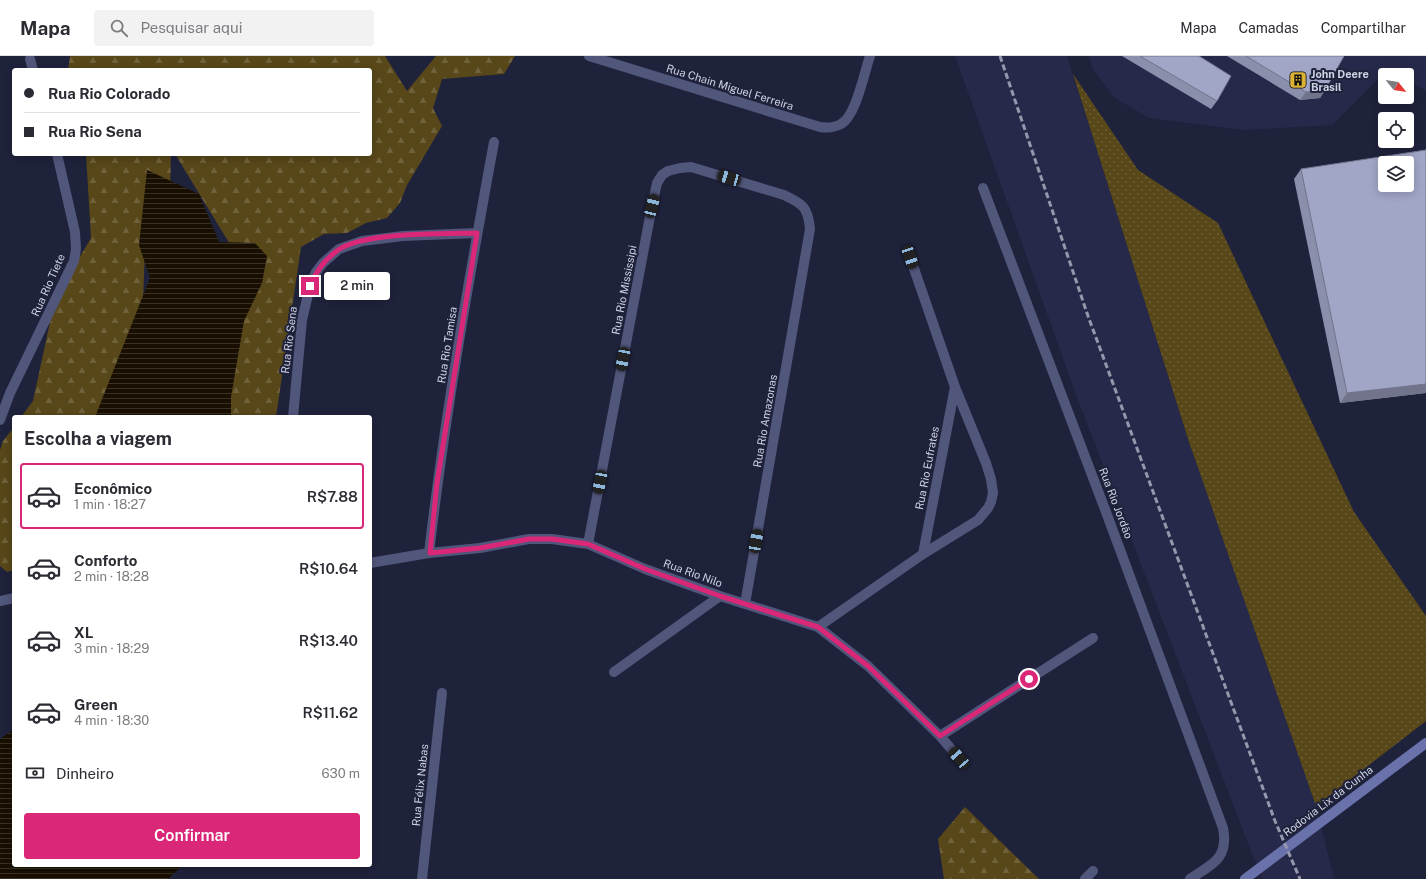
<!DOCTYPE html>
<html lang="pt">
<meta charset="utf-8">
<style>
:root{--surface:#fff;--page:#f2f2f3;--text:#2b2b33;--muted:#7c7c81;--line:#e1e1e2;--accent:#db2777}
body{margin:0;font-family:"Public Sans",sans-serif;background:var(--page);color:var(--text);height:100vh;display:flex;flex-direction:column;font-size:15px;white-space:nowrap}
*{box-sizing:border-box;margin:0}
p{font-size:13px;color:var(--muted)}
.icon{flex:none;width:22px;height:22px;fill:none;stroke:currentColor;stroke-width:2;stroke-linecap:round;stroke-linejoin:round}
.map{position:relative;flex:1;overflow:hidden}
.panel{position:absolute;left:12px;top:359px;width:360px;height:452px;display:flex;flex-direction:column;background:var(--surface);border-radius:4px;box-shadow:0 2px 10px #0003}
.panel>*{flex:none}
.guide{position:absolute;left:12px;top:12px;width:360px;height:88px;border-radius:4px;box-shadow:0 2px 10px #0003;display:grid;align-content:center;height:88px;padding:0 12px;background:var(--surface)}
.needle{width:26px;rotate:120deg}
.buttons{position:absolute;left:1378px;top:12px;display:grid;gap:8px}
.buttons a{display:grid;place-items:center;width:36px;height:36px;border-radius:4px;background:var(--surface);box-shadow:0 2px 10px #0003;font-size:20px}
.end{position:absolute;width:18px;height:18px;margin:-9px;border:5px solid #db2777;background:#fff;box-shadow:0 0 0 2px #fff}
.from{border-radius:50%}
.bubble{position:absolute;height:28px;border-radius:4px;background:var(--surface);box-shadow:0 2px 10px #0003;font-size:13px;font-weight:600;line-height:28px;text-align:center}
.car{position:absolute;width:12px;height:24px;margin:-12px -6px;border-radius:5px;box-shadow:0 0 3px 1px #0007;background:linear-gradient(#222 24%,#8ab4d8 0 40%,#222 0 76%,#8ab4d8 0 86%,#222 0)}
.guide b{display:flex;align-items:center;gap:14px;height:38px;font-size:15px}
.guide b+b{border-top:1px solid var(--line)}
.guide i{width:10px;height:10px;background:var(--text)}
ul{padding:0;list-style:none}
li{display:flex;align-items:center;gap:12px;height:66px;margin:0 8px 6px;padding:0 4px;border:2px solid transparent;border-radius:4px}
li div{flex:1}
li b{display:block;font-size:15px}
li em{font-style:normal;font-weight:600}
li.on{border-color:var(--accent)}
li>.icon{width:36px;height:36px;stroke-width:1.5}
h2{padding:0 12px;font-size:18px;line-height:48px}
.pay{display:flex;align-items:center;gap:10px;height:44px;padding:0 12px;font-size:15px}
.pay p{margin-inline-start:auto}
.action{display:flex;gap:8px;margin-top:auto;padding:8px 12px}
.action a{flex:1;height:46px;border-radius:4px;background:var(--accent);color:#fff;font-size:16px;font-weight:600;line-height:46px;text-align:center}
header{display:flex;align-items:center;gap:24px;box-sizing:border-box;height:56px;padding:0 20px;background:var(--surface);border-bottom:1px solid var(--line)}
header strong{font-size:19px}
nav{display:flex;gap:22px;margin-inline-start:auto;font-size:14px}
.search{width:280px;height:36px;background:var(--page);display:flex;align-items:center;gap:10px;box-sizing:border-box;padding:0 14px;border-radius:4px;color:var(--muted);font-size:15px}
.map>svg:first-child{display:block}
.built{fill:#262949}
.grass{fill:url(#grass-dots)}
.forest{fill:url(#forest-firs)}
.water{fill:url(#water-rules)}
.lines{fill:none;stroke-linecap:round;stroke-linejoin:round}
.minor{stroke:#51567b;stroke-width:10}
.secondary{stroke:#6a72ac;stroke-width:10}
.rail{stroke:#9598ac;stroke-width:3;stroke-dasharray:6 3;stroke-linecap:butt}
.wall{fill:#8a8fab}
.shaded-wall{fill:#71748b}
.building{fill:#a1a6c7;stroke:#71748b;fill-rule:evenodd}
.route{stroke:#db2777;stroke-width:5}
.labels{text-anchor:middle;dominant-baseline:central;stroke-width:4;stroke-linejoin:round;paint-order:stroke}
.poi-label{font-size:11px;font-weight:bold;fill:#cfd3e4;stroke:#1f223b;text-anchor:start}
.street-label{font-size:11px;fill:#cfd3e4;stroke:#1f223b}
</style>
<header>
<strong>Mapa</strong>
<div class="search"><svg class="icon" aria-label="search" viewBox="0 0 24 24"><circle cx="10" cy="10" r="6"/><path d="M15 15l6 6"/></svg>Pesquisar aqui</div>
<nav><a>Mapa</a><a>Camadas</a><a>Compartilhar</a></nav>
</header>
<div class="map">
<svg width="1426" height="823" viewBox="0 0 1426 823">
<defs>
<pattern id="grass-dots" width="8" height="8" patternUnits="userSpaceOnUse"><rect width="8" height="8" fill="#584719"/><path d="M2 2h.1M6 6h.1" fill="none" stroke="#6f613a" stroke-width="1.8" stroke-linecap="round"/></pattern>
<pattern id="forest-firs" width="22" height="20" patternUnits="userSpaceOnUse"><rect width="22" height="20" fill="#584719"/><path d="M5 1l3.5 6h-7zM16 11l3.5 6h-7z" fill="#6f613a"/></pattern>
<pattern id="water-rules" width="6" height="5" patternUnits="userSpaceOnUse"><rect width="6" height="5" fill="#180f00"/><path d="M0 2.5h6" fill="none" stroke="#393125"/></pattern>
</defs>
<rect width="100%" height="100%" fill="#1f223b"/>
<!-- built -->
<path class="built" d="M 955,0 L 1067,0 L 1189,386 L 1316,750 L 1334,823 L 1263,823 L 1252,798 L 1075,336 Z
M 1089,0 L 1426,0 L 1426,35 L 1407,23 L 1407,19 L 1401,19 L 1389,12 L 1332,69 L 1244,74 L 1149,62 L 1115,42 L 1092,12 Z"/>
<!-- grass -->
<path class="grass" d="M 1073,18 L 1138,114 L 1218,167 L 1354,456 L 1426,560 L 1426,665 L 1316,750 L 1189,386 Z"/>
<!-- forest -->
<path class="forest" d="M 70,0 L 385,0 L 407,35 L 436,0 L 515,0 L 504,18 L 442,23 L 433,52 L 442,70 L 407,129 L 400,147 L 387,162 L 366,167 L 347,177 L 324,178 L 301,191 L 276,361 L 210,361 L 239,203 L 175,98 L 370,98 L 370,14 L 68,14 Z
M 86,98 L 171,98 L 170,134 L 146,166 L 143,246 L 96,361 L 21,361 L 33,345 L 55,243 L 91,182 Z
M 14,371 L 14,514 L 7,516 L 0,510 L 0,394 L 3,385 Z
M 965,751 L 1039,823 L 944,823 L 938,783 Z"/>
<!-- water -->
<path class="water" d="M 147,114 L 199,138 L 219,186 L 255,187 L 267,200 L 262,227 L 244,265 L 231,341 L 231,361 L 95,361 L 150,222 L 139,189 Z
M 14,673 L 14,809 L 183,809 L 168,823 L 0,823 L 0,683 Z"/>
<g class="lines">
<!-- minor -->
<path class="minor" d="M 589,0 L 820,71 C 827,72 834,72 841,68 C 856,60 864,17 870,0
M 30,3 L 33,14
M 983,132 L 1106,456 L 1223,772 C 1229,803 1212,808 1190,823
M 293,361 L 302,264 L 310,230 L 316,216 L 323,207 L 339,193 L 362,185 L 403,180 L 477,177
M 0,364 L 10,337 L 74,205 L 76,193 L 75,176 L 57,98
M 588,488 L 652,150 L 657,127 L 662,119 L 668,115 L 680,112 L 691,111 L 784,139 C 803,148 808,151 810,173 L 745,548
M 429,497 C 445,359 469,222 494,86
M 923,498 L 955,331
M 370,507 L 429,497 L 480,492 L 529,483 L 552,483 L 588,488 L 645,513 L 720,540 L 818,571 L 868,610 L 940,680 L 959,702
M 0,545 L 14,542
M 818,571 L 923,498 L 978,464 L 988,452 L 991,446 L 993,437 L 991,423 L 986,407 L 955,331 L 910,201
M 614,616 L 720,540
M 940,680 L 1093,582
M 422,823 L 442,637
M 1085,823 L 1093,815"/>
<!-- secondary -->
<path class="secondary" d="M 1245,823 L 1426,687"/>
<!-- rail -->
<path class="rail" d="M 1000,0 L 1088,260 L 1275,765 L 1300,823"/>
</g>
<!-- wall -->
<path class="wall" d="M 1122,0 L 1199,0 L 1217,45 L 1211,53 Z
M 1227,0 L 1344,0 L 1325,34 L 1320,42 L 1300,44 Z
M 1426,94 L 1426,337 L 1340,347 L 1294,123 L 1301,113 Z"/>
<!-- shaded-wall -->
<path class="shaded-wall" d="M 1325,34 L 1320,42 L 1300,44 L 1306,36 Z
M 1426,328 L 1426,337 L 1340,347 L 1347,337 Z"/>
<!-- building -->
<path class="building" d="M 1140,0 L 1199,0 L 1231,20 L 1217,45 Z
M 1246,0 L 1344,0 L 1325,34 L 1306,36 Z
M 1426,94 L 1426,328 L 1347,337 L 1301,113 ZM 1385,107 L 1407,107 L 1407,129 L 1385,129 Z"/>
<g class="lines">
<!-- route -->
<path class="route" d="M 310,230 C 316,215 324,204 338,194 C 365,176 443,178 477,177 L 437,427 L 430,497 L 480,492 L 529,483 L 552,483 L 588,488 L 645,513 L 720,540 L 818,571 L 868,610 L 940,680 L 1029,623"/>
</g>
<!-- icons -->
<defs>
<symbol id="building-square" viewBox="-11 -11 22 22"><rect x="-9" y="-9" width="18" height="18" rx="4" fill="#dcb233" stroke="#1f223b"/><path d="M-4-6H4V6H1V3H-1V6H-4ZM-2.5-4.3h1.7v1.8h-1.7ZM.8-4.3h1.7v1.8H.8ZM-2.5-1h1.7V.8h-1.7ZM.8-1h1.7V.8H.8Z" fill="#111"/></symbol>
</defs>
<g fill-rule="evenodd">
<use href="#building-square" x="1288" y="14" width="20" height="20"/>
</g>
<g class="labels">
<!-- poi labels -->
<g class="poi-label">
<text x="1311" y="18">John Deere<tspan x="1311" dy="13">Brasil</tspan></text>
</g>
<!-- street labels -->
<g class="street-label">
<text transform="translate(730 31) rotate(17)">Rua Chain Miguel Ferreira</text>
<text transform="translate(48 229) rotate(-66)">Rua Rio Tiete</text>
<text transform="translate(624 234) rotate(-79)">Rua Rio Mississipi</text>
<text transform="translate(289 284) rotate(-83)">Rua Rio Sena</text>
<text transform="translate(447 289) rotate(-81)">Rua Rio Tamisa</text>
<text transform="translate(765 365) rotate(-80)">Rua Rio Amazonas</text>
<text transform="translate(927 412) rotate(-79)">Rua Rio Eufrates</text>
<text transform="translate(1116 447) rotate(69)">Rua Rio Jordão</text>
<text transform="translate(693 517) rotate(20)">Rua Rio Nilo</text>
<text transform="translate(420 729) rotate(-84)">Rua Félix Nabas</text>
<text transform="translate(1328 745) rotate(-37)">Rodovia Lix da Cunha</text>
</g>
</g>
</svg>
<div class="buttons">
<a><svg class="needle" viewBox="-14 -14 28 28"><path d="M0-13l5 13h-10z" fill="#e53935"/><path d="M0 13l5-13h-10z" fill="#7c7c81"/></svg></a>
<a><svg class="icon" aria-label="locate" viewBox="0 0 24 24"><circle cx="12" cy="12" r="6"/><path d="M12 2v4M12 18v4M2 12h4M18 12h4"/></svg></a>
<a><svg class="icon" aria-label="layers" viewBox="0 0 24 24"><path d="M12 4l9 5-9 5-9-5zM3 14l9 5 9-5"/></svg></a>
</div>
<i class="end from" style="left:1029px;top:623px"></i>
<i class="end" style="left:310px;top:230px"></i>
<div class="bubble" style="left:324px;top:216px;width:66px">2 min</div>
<i class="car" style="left:729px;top:122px;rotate:286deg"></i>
<i class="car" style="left:652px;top:150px;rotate:14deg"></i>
<i class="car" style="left:910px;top:201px;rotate:161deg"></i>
<i class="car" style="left:623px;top:303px;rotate:191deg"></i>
<i class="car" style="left:600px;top:426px;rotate:191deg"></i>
<i class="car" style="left:756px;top:485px;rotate:10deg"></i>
<i class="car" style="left:959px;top:702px;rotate:319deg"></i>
<div class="guide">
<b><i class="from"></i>Rua Rio Colorado</b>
<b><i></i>Rua Rio Sena</b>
</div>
<section class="panel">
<h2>Escolha a viagem</h2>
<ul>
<li class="on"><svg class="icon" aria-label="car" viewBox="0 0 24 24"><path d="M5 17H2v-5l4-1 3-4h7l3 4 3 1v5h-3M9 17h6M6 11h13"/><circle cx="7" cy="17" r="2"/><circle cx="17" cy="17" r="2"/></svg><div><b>Econômico</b><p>1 min · 18:27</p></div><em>R$7.88</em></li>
<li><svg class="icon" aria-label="car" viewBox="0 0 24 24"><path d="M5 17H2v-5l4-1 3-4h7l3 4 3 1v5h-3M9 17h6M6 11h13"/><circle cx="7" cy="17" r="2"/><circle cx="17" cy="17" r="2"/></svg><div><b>Conforto</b><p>2 min · 18:28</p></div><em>R$10.64</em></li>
<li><svg class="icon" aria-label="car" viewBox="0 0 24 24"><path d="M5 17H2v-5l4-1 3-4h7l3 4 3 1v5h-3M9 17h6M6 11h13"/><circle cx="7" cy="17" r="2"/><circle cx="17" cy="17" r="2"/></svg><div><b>XL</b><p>3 min · 18:29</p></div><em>R$13.40</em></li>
<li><svg class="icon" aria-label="car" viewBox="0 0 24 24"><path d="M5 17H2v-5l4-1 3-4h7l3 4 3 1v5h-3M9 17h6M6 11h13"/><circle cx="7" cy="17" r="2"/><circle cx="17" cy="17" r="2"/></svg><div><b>Green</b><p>4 min · 18:30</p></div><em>R$11.62</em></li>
</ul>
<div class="pay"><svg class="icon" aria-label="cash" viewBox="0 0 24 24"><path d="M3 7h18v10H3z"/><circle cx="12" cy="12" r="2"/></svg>Dinheiro<p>630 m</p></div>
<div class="action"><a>Confirmar</a></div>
</section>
</div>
